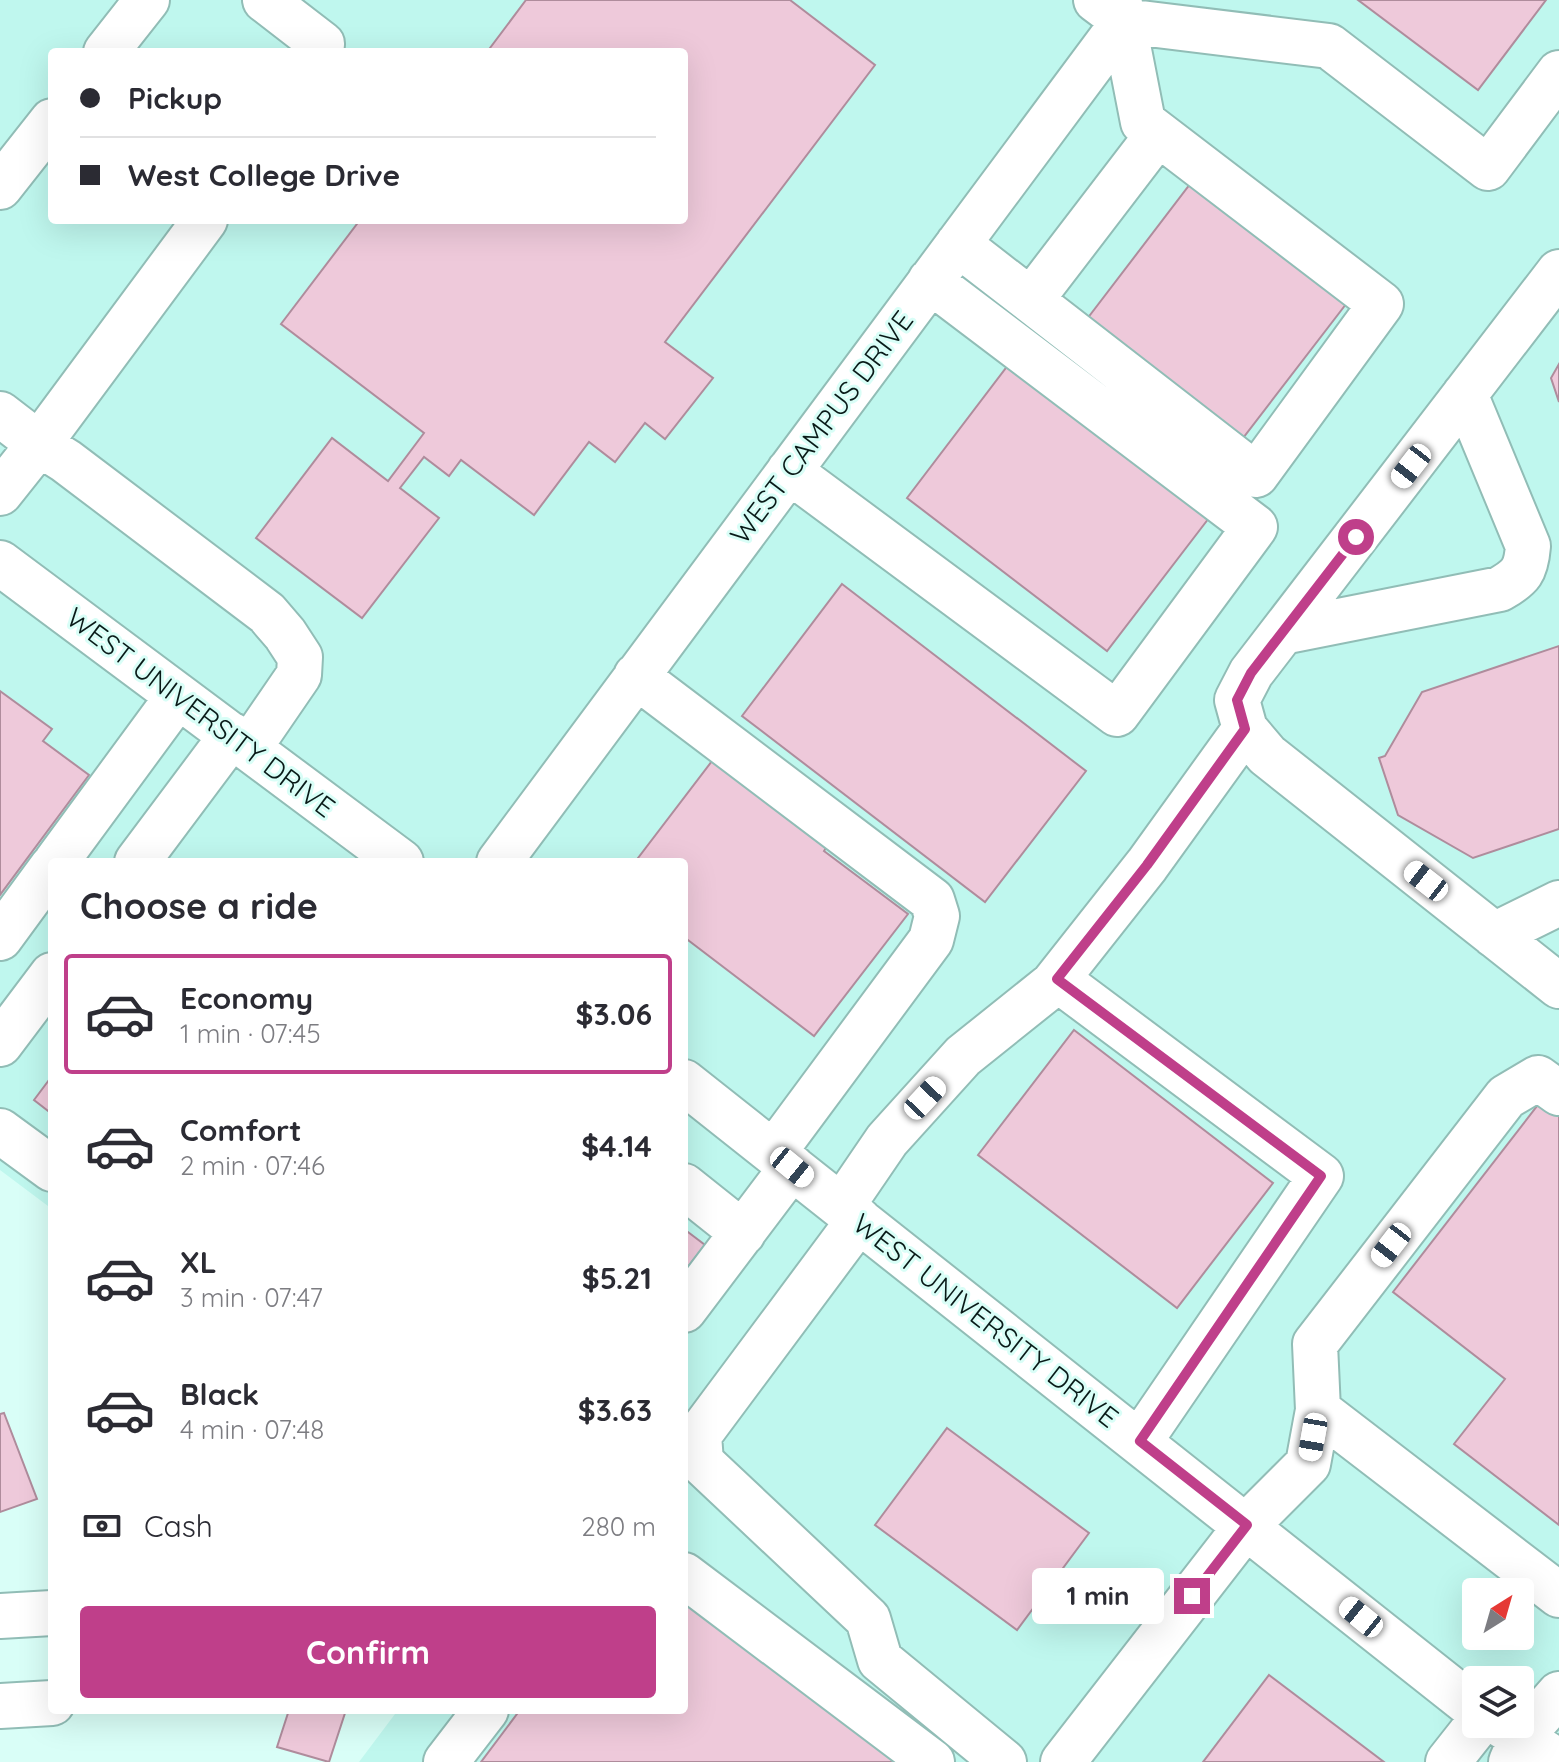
<!DOCTYPE html>
<meta charset="utf-8">
<style>
:root{--surface:#fff;--page:#f7f7f7;--text:#2b2b33;--muted:#7c7c81;--line:#e1e1e2;--accent:#bf3f8a}
body{margin:0;font-family:Quicksand,sans-serif;background:var(--page);color:var(--text);height:100vh;display:flex;flex-direction:column;font-size:30px;white-space:nowrap}
*{box-sizing:border-box;margin:0}
p{font-size:26px;color:var(--muted)}
.icon{flex:none;width:44px;height:44px;fill:none;stroke:currentColor;stroke-width:2;stroke-linecap:round;stroke-linejoin:round}
.map{position:relative;flex:1;overflow:hidden}
.panel{position:absolute;left:48px;top:858px;width:640px;height:856px;display:flex;flex-direction:column;background:var(--surface);border-radius:8px;box-shadow:0 8px 32px #0002}
.panel>*{flex:none}
.guide{position:absolute;left:48px;top:48px;width:640px;height:176px;border-radius:8px;box-shadow:0 8px 32px #0002;display:grid;align-content:center;height:176px;padding:0 32px;background:var(--surface)}
.needle{width:52px;rotate:37deg}
.buttons{position:absolute;left:1462px;top:1578px;display:grid;gap:16px}
.buttons a{display:grid;place-items:center;width:72px;height:72px;border-radius:8px;background:var(--surface);box-shadow:0 8px 32px #0002;font-size:40px}
.end{position:absolute;width:36px;height:36px;margin:-18px;border:10px solid #bf3f8a;background:#fff;box-shadow:0 0 0 4px #fff}
.from{border-radius:50%}
.bubble{position:absolute;height:56px;border-radius:8px;background:var(--surface);box-shadow:0 8px 32px #0002;font-size:26px;font-weight:800;line-height:56px;text-align:center}
.car{position:absolute;width:24px;height:48px;margin:-24px -12px;border-radius:10px;box-shadow:0 0 6px 2px #0007;background:linear-gradient(#fff 24%,#345 0 40%,#fff 0 76%,#345 0 86%,#fff 0)}
.guide b{display:flex;align-items:center;gap:28px;height:76px;font-size:30px}
.guide b+b{border-top:2px solid var(--line)}
.guide i{width:20px;height:20px;background:var(--text)}
ul{padding:0;list-style:none}
li{display:flex;align-items:center;gap:24px;height:120px;margin:0 16px 12px;padding:0 16px;border:4px solid transparent;border-radius:8px}
li div{flex:1}
li b{display:block;font-size:30px}
li em{font-style:normal;font-weight:800}
li.selected{border-color:var(--accent)}
li>.icon{width:72px;height:72px;stroke-width:1.5}
h2{padding:0 32px;font-size:36px;line-height:96px}
.pay{display:flex;align-items:center;gap:20px;height:88px;padding:0 32px;font-size:30px}
.pay p{margin-inline-start:auto}
.button{display:flex;gap:16px;margin-top:auto;padding:16px 32px}
.button a{flex:1;height:92px;border-radius:8px;background:var(--accent);color:#fff;font-size:32px;font-weight:800;line-height:92px;text-align:center}
.map>svg:first-child{display:block}
.built{fill:#bff7ee;fill-rule:evenodd}
.building{fill:#eec9da;stroke:#af8c9c;stroke-width:2}
.lines{fill:none;stroke-linecap:round;stroke-linejoin:round}
.minor-casing{stroke:#91bdb6;stroke-width:48}
.minor{stroke:#fff;stroke-width:44}
.route{stroke:#bf3f8a;stroke-width:10}
.labels{text-anchor:middle;dominant-baseline:central;stroke-width:6;stroke-linejoin:round;paint-order:stroke}
.street-label{font-size:28px;fill:#091a18;stroke:#d9fef7}
</style>
<div class="map">
<svg width="1559" height="1762" viewBox="0 0 1559 1762">
<rect width="100%" height="100%" fill="#d9fef7"/>
<!-- built -->
<path class="built" d="M 0,0 L 1559,0 L 1559,1762 L 359,1762 L 398,1710 L 684,1710 L 684,862 L 52,862 L 52,1209 L 0,1170 ZM 52,52 L 684,52 L 684,220 L 52,220 ZM 1476,1592 L 1520,1592 L 1520,1636 L 1476,1636 ZM 1476,1680 L 1520,1680 L 1520,1724 L 1476,1724 Z"/>
<!-- building -->
<path class="building" d="M 526,0 L 790,0 L 875,65 L 665,342 L 713,378 L 665,439 L 645,423 L 615,462 L 589,442 L 534,515 L 461,460 L 449,476 L 424,457 L 400,488 L 439,518 L 362,618 L 256,538 L 332,438 L 388,481 L 424,433 L 281,324 L 360,220 L 684,220 L 684,52 L 487,52 Z
M 1358,0 L 1546,0 L 1478,90 Z
M 1197,175 L 1353,295 L 1243,438 L 1087,319 Z
M 1012,360 L 1212,514 L 1107,651 L 907,498 Z
M 1559,364 L 1559,402 L 1551,378 Z
M 842,584 L 1086,771 L 985,902 L 742,716 Z
M 1559,646 L 1559,829 L 1473,858 L 1398,815 L 1379,758 L 1385,756 L 1422,692 Z
M 0,691 L 52,729 L 43,741 L 89,775 L 0,895 Z
M 712,761 L 826,848 L 824,851 L 908,914 L 814,1036 L 684,937 L 684,862 L 635,862 Z
M 1074,1030 L 1273,1183 L 1177,1308 L 978,1155 Z
M 52,1076 L 52,1114 L 34,1100 Z
M 1541,1101 L 1559,1114 L 1559,1525 L 1454,1444 L 1505,1379 L 1393,1292 Z
M 684,1229 L 705,1245 L 684,1272 Z
M 4,1413 L 37,1499 L 0,1512 L 0,1414 Z
M 947,1428 L 1089,1533 L 1017,1630 L 875,1525 Z
M 684,1591 L 907,1762 L 481,1762 L 520,1710 L 684,1710 Z
M 1269,1675 L 1384,1762 L 1203,1762 Z
M 289,1710 L 346,1710 L 329,1762 L 277,1747 Z"/>
<g class="lines">
<defs>
<path id="minor" d="M 265,0 L 322,44 L 321,52
M 1124,21 L 1329,46 L 1488,168 L 1559,73
M 106,52 L 147,0
M 0,187 L 52,121
M 958,244 L 1256,475 L 1381,304 L 1143,122 L 1120,4
M 1559,272 L 1251,673 L 1237,700 L 1245,729 L 1267,755 L 1559,986
M 1031,300 L 1158,134
M 0,414 L 39,444 L 205,220
M 789,471 L 1117,714 L 1255,527 L 930,281
M 0,493 L 39,444 L 66,461 L 267,613 L 285,634 L 300,657 L 299,675 L 249,748
M 0,563 L 401,862
M 1283,632 L 1500,589 C 1521,577 1526,571 1528,546 L 1465,394
M 636,676 L 932,900 L 937,916 L 931,940 L 774,1152
M 56,862 L 178,696
M 137,862 L 232,735
M 499,862 L 1124,21 L 1096,0
M 1494,935 L 1559,903
M 0,938 L 52,867
M 1057,979 L 1321,1176 L 1140,1441
M 0,1044 L 52,975
M 684,1082 L 1476,1709
M 0,1131 L 52,1169
M 684,1186 L 743,1233
M 842,1206 L 887,1140 L 963,1056 L 1053,984 L 1147,865 L 1245,729
M 859,1220 L 699,1435 L 701,1462 L 868,1619 L 880,1660 L 1004,1762
M 684,1310 L 792,1167
M 1318,1410 L 1559,1595
M 684,1575 L 932,1762
M 0,1616 L 52,1613
M 0,1706 L 52,1703
M 1500,1724 L 1559,1762
M 446,1762 L 486,1710
M 1063,1762 L 1247,1525 L 1308,1464 L 1318,1410 L 1315,1344 L 1506,1097 L 1538,1078 L 1559,1093
M 1448,1762 L 1478,1724
M 1511,1762 L 1522,1736 L 1559,1694"/>
</defs>
<!-- minor casing -->
<use href="#minor" class="minor-casing"/>
<!-- minor -->
<use href="#minor" class="minor"/>
</g>
<g class="lines">
<!-- route -->
<path class="route" d="M 1192,1596 L 1247,1525 L 1140,1441 L 1321,1176 L 1057,979 L 1147,865 L 1245,729 L 1237,700 L 1251,673 L 1356,537"/>
</g>
<g class="labels">
<!-- street labels -->
<g class="street-label">
<text transform="translate(821 427) rotate(-53)">WEST CAMPUS DRIVE</text>
<text transform="translate(201 712) rotate(37)">WEST UNIVERSITY DRIVE</text>
<text transform="translate(986 1320) rotate(38)">WEST UNIVERSITY DRIVE</text>
</g>
</g>
</svg>
<div class="buttons">
<a><svg class="needle" viewBox="-14 -14 28 28"><path d="M0-13l5 13h-10z" fill="#e53935"/><path d="M0 13l5-13h-10z" fill="#7c7c81"/></svg></a>
<a><svg class="icon" aria-label="layers" viewBox="0 0 24 24"><path d="M12 4l9 5-9 5-9-5zM3 14l9 5 9-5"/></svg></a>
</div>
<i class="end from" style="left:1356px;top:537px"></i>
<i class="end" style="left:1192px;top:1596px"></i>
<div class="bubble" style="left:1032px;top:1568px;width:132px">1 min</div>
<i class="car" style="left:1411px;top:466px;rotate:218deg"></i>
<i class="car" style="left:1426px;top:881px;rotate:308deg"></i>
<i class="car" style="left:925px;top:1098px;rotate:43deg"></i>
<i class="car" style="left:792px;top:1167px;rotate:129deg"></i>
<i class="car" style="left:1391px;top:1245px;rotate:218deg"></i>
<i class="car" style="left:1313px;top:1437px;rotate:190deg"></i>
<i class="car" style="left:1361px;top:1617px;rotate:309deg"></i>
<div class="guide">
<b><i class="from"></i>Pickup</b>
<b><i></i>West College Drive</b>
</div>
<section class="panel">
<h2>Choose a ride</h2>
<ul>
<li class="selected"><svg class="icon" aria-label="car" viewBox="0 0 24 24"><path d="M5 17H2v-5l4-1 3-4h7l3 4 3 1v5h-3M9 17h6M6 11h13"/><circle cx="7" cy="17" r="2"/><circle cx="17" cy="17" r="2"/></svg><div><b>Economy</b><p>1 min · 07:45</p></div><em>$3.06</em></li>
<li><svg class="icon" aria-label="car" viewBox="0 0 24 24"><path d="M5 17H2v-5l4-1 3-4h7l3 4 3 1v5h-3M9 17h6M6 11h13"/><circle cx="7" cy="17" r="2"/><circle cx="17" cy="17" r="2"/></svg><div><b>Comfort</b><p>2 min · 07:46</p></div><em>$4.14</em></li>
<li><svg class="icon" aria-label="car" viewBox="0 0 24 24"><path d="M5 17H2v-5l4-1 3-4h7l3 4 3 1v5h-3M9 17h6M6 11h13"/><circle cx="7" cy="17" r="2"/><circle cx="17" cy="17" r="2"/></svg><div><b>XL</b><p>3 min · 07:47</p></div><em>$5.21</em></li>
<li><svg class="icon" aria-label="car" viewBox="0 0 24 24"><path d="M5 17H2v-5l4-1 3-4h7l3 4 3 1v5h-3M9 17h6M6 11h13"/><circle cx="7" cy="17" r="2"/><circle cx="17" cy="17" r="2"/></svg><div><b>Black</b><p>4 min · 07:48</p></div><em>$3.63</em></li>
</ul>
<div class="pay"><svg class="icon" aria-label="cash" viewBox="0 0 24 24"><path d="M3 7h18v10H3z"/><circle cx="12" cy="12" r="2"/></svg>Cash<p>280 m</p></div>
<div class="button"><a>Confirm</a></div>
</section>
</div>
